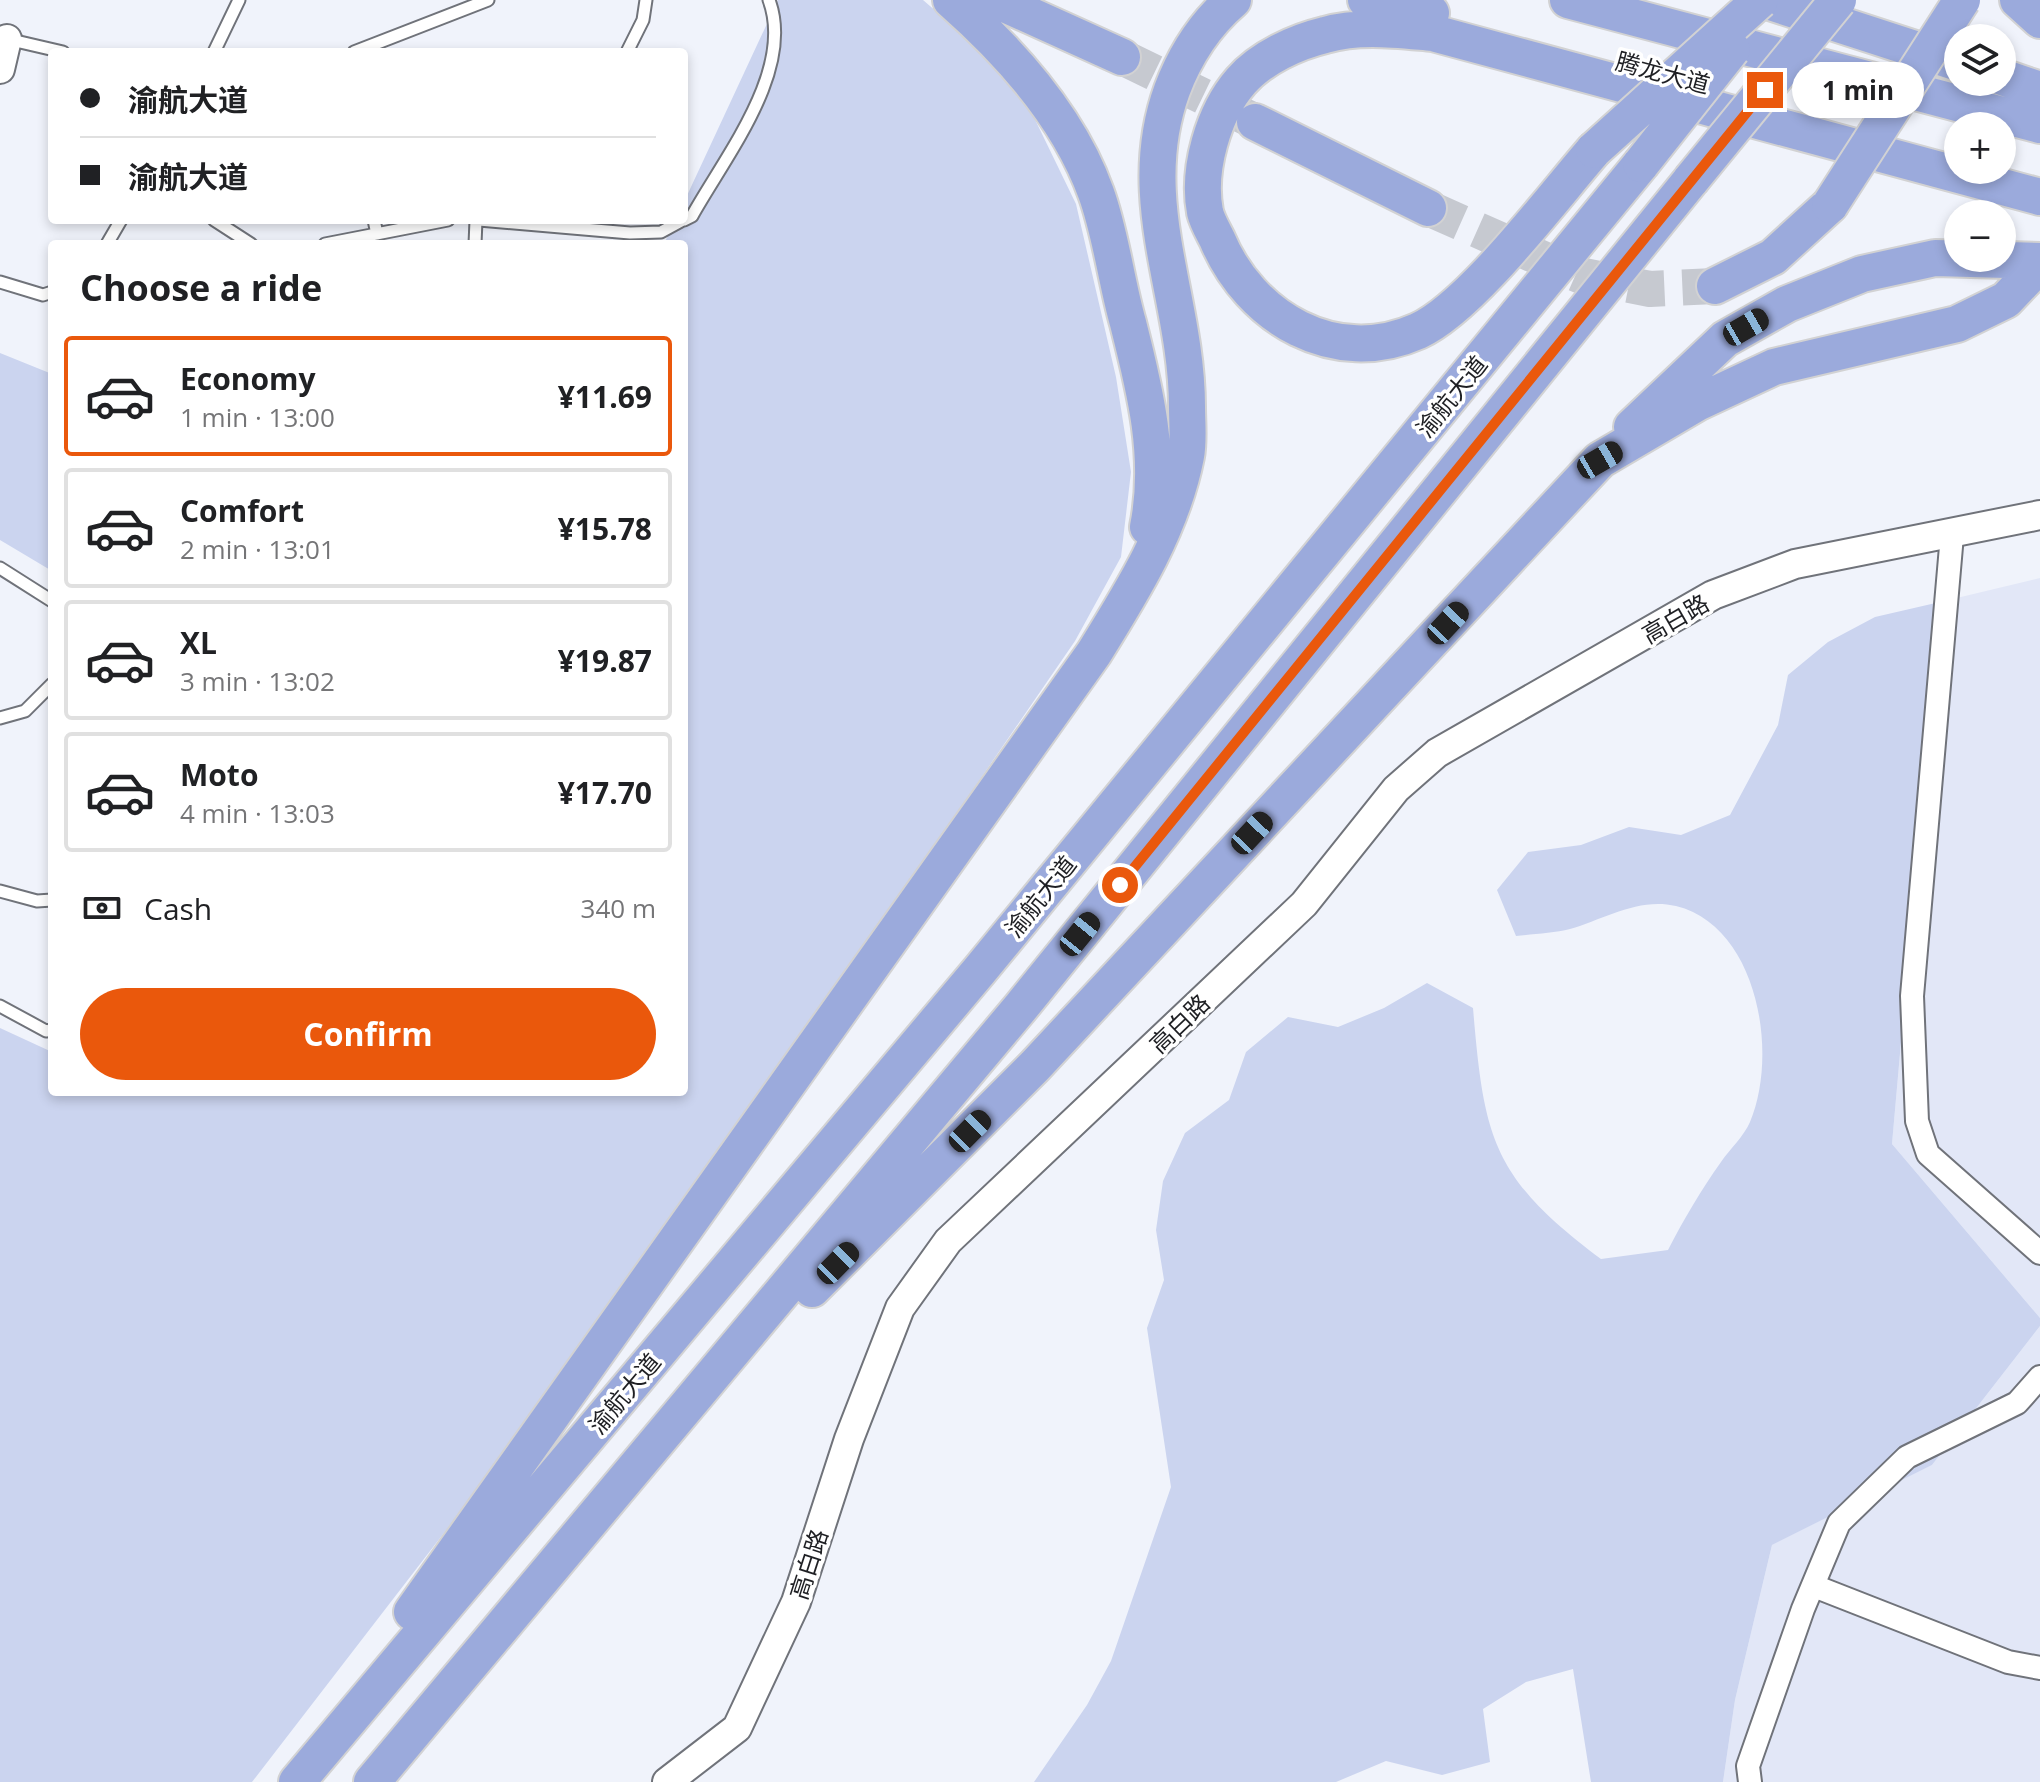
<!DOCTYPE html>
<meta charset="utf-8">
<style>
:root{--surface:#fff;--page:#f2f2f2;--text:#202124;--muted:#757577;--line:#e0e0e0;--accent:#ea580c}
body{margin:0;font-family:"Open Sans","Noto Sans SC",sans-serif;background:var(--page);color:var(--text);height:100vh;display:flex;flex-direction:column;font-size:30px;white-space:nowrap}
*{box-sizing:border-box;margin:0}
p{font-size:26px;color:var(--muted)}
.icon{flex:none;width:44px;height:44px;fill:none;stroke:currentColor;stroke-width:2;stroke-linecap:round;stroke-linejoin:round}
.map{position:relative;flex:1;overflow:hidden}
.sheet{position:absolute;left:48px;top:240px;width:640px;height:856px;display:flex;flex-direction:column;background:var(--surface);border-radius:8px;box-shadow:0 4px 12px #0003}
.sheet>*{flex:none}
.guide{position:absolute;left:48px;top:48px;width:640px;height:176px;border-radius:8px;box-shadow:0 4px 12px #0003;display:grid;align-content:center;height:176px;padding:0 32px;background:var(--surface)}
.buttons{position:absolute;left:1944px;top:24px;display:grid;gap:16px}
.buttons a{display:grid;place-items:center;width:72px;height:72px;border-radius:50%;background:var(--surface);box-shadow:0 4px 12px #0003;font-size:40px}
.end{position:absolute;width:36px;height:36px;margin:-18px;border:10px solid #ea580c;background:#fff;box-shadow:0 0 0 4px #fff}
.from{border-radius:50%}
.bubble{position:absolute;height:56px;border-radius:28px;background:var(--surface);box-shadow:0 4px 12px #0003;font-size:26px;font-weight:700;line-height:56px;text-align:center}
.car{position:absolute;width:24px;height:48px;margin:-24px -12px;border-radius:10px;box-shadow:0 0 6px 2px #0007;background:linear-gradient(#222 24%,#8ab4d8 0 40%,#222 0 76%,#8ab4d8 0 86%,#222 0)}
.guide b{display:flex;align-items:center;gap:28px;height:76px;font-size:30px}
.guide b+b{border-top:2px solid var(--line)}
.guide i{width:20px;height:20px;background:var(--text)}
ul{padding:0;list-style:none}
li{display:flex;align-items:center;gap:24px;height:120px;margin:0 16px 12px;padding:0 16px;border:4px solid var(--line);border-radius:8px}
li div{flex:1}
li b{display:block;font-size:30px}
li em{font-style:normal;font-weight:700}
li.active{border-color:var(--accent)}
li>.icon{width:72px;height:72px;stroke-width:1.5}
h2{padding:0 32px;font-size:36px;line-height:96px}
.pay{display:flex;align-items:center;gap:20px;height:88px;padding:0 32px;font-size:30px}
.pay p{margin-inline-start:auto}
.cta{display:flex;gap:16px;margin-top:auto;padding:16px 32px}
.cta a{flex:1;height:92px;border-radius:48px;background:var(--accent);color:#fff;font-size:32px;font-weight:700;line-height:92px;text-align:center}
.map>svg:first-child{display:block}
.built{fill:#e2e7f7}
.green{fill:#cbd4ef}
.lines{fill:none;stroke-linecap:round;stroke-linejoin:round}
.trunk-tunnel{stroke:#c6c9d0;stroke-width:36;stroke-dasharray:36 18;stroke-linecap:butt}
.service-casing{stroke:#70737a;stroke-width:15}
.minor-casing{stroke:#70737a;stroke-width:26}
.tertiary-casing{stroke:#70737a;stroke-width:32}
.trunk-casing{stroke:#d2d2d3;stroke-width:40}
.service{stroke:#fff;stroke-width:11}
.minor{stroke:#fff;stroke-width:22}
.tertiary{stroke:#fff;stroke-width:28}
.trunk{stroke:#9baadc;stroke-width:36}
.trunk-bridge-casing{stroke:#d2d2d3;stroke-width:40;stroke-linecap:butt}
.trunk-bridge{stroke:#9baadc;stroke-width:36}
.route{stroke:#ea580c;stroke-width:10}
.labels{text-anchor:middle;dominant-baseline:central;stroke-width:7;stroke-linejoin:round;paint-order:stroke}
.street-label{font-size:24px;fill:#1e1f23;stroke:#fff}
</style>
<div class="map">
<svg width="2040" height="1782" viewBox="0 0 2040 1782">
<rect width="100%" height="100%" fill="#f0f3fb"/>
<!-- built -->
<path class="built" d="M 2040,578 L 2040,1318 L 1892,1144 L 1940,602 Z
M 2040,1326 L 2040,1782 L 1723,1782 L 1735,1700 L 1772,1545 L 1932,1465 Z"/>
<!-- green -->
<path class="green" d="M 778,0 L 923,0 L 981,50 L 1027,103 L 1076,204 L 1116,377 L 1131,472 L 1121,557 L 1075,641 L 612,1315 L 252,1782 L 0,1782 L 0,1028 L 52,1052 L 52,1092 L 684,1092 L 684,244 L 664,244 L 675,220 L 684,220 L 684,202 Z
M 0,353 L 52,374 L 52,571 L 0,540 Z
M 1940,602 L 1892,1144 L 2040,1318 L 2040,1326 L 1932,1465 L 1772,1545 L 1735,1700 L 1723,1782 L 1591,1782 L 1573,1669 L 1526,1682 L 1483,1709 L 1490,1762 L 1442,1775 L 1386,1761 L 1336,1782 L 1034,1782 L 1087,1705 L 1111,1661 L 1171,1487 L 1147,1328 L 1164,1280 L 1156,1230 L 1163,1181 L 1185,1133 L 1229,1100 L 1246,1052 L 1288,1017 L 1338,1027 L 1384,1008 L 1427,983 L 1473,1008 C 1484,1140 1493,1178 1601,1259 L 1668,1250 C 1684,1219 1701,1190 1721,1162 C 1730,1149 1744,1136 1750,1122 C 1779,1054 1758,926 1676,906 C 1639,897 1604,919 1570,929 C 1554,933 1534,934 1516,936 L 1497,890 L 1528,852 L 1581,845 L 1629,827 L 1681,835 L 1730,815 L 1778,725 L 1788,675 L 1828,642 L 1875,617 Z"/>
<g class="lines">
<!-- trunk-tunnel -->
<path class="trunk-tunnel" d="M 1122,57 L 1250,119
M 1428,208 L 1579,275 L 1650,289 L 1715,286"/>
<defs>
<path id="service" d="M 7,39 L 63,52
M 214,52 L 239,0
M 354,52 L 488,0
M 627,52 L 643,20 L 646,0
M 214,220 L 251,244
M 374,220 L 377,234
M 479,220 L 630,233 L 661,232 L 683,220
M 684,220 L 692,216 C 726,155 795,70 769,0
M 107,244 L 121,220
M 325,244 L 448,220
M 475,244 L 476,220
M 0,282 L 43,295 L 52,292
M 0,568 L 52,601
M 0,718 L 25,711 L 52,684
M 0,891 L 37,901 L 52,900
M 0,1006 L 46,1031 L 52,1030"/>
<path id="minor" d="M 1952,535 L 1912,996 L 1917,1121 L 1928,1154 L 2040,1253
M 1814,1586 L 2008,1662 L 2040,1668
M 1750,1782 L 1748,1766 L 1803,1609 L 1839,1523 L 1907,1457 L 2017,1403 L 2040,1377"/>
<path id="tertiary" d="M 0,69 L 7,39
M 667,1782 L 737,1728 L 796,1602 L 849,1439 L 900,1308 L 948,1241 L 1304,904 L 1396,789 L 1437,753 L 1713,595 L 1795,564 L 2040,515"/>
<path id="trunk" d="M 951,0 C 1010,52 1069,117 1096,193 C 1111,234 1116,281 1128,323 C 1145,390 1162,458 1148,527
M 996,0 L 1122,57
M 1366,0 L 1431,13
M 1568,0 L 2040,125
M 1764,0 L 1958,63
M 2018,0 L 2040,20
M 2002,77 L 2040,90
M 1255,122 L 1428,208
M 1594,150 C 1553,197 1471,307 1418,331 C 1335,368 1250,318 1217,239 C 1213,231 1207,221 1205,212 C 1197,170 1213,113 1241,81 C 1261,58 1296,42 1325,35 C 1360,25 1397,30 1433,33 L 2040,197
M 1715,286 L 1773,257 L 1830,205
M 1632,427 L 1725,339 L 1787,304 L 1862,274 L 1935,258 L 2040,261
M 812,1289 L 1035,1066 L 1600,460 L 1697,403 L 1774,367 L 1957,324 L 2006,300 L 2040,264
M 412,1612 L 1094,653 C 1132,592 1172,528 1186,456 C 1189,441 1187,423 1187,407 C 1187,297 1132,200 1172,90 C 1185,55 1205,24 1233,0
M 297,1782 L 980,970 L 1641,164
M 372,1782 L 1021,1007 L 1691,180"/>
</defs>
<!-- service casing -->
<use href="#service" class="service-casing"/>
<!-- minor casing -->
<use href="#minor" class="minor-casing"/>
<!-- tertiary casing -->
<use href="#tertiary" class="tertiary-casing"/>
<!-- trunk casing -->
<use href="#trunk" class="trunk-casing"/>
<!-- service -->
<use href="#service" class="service"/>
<!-- minor -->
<use href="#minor" class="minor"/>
<!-- tertiary -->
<use href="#tertiary" class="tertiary"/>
<!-- trunk -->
<use href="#trunk" class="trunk"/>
<defs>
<path id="trunk-bridge" d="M 1594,150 L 1760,0
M 1641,164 L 1732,49
M 1691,180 L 1838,0
M 1830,205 L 1962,0"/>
</defs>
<!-- trunk-bridge casing -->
<use href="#trunk-bridge" class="trunk-bridge-casing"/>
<!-- trunk-bridge -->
<use href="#trunk-bridge" class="trunk-bridge"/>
</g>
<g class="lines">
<!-- route -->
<path class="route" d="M 1120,885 L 1765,90"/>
</g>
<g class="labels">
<!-- street labels -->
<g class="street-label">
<text transform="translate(1663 72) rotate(15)">腾龙大道</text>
<text transform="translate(1451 396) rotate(-51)">渝航大道</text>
<text transform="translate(1675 618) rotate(-30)">高白路</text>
<text transform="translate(1040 896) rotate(-51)">渝航大道</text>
<text transform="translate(1179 1023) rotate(-44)">高白路</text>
<text transform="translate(624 1393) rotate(-50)">渝航大道</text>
<text transform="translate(808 1564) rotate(-72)">高白路</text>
</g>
</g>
</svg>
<div class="buttons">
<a><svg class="icon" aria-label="layers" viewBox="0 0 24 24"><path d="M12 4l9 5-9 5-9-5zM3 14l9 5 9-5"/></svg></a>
<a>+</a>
<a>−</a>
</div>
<i class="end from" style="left:1120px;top:885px"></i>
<i class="end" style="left:1765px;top:90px"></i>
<div class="bubble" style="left:1792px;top:62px;width:132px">1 min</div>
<i class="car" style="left:1746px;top:327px;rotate:60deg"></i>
<i class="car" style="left:1600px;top:460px;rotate:60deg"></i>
<i class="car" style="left:1448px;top:623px;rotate:43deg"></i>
<i class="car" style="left:1252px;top:833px;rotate:43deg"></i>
<i class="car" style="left:1080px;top:934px;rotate:39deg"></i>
<i class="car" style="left:970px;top:1131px;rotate:45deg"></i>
<i class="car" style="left:838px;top:1263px;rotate:45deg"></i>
<div class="guide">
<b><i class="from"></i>渝航大道</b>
<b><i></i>渝航大道</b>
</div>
<section class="sheet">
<h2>Choose a ride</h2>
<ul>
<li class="active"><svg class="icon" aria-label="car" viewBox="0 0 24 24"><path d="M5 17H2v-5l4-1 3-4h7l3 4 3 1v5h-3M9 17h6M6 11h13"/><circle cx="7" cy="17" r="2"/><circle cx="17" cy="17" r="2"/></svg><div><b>Economy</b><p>1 min · 13:00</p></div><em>¥11.69</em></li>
<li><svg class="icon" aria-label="car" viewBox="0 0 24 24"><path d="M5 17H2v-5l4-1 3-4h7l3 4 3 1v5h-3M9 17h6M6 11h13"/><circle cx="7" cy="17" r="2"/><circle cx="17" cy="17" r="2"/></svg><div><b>Comfort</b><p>2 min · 13:01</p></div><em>¥15.78</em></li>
<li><svg class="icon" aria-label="car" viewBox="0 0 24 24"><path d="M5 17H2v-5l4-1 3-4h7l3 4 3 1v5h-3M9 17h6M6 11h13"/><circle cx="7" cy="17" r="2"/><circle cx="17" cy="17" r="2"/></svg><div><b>XL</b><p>3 min · 13:02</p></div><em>¥19.87</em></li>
<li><svg class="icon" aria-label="car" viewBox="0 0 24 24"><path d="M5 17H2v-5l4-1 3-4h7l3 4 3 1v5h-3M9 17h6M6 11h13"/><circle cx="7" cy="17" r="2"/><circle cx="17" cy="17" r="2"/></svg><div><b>Moto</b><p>4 min · 13:03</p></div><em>¥17.70</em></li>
</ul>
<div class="pay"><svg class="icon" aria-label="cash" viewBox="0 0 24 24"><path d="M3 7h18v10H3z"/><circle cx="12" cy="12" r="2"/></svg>Cash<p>340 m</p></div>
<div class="cta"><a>Confirm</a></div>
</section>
</div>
